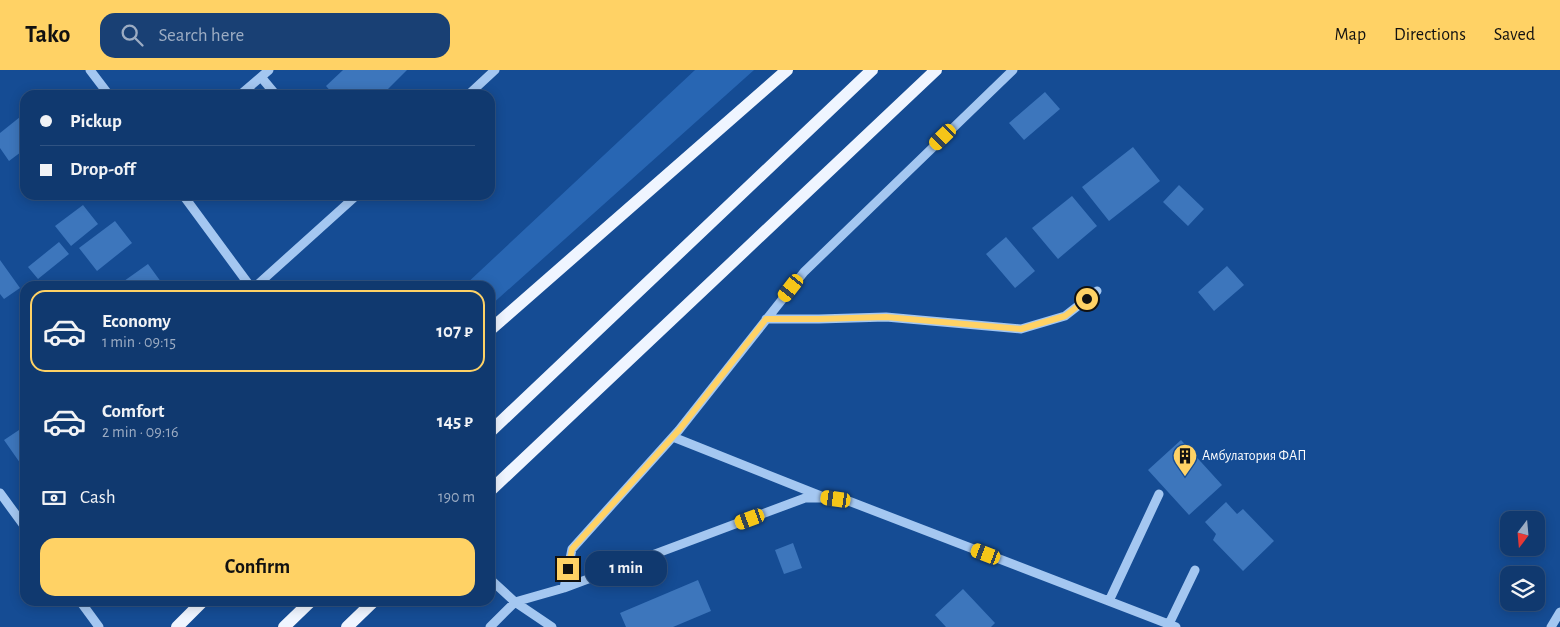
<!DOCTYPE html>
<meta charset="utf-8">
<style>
:root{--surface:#10396f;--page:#194074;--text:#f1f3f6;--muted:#9cacc3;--line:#305382;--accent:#ffd265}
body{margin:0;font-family:"Alegreya Sans",sans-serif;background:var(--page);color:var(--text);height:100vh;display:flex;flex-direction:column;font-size:19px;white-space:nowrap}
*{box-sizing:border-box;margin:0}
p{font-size:16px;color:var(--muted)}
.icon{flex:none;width:28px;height:28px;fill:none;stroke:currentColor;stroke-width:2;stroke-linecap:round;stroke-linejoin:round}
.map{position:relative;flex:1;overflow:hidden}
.drawer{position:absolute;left:20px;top:211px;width:475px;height:325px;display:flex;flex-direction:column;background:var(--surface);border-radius:15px;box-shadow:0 2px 12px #0003,0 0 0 1px var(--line)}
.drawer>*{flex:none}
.top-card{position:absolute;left:20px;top:20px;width:475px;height:110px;border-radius:15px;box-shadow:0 2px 12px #0003,0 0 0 1px var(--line);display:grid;align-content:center;height:110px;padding:0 20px;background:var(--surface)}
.needle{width:32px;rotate:196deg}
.buttons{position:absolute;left:1500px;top:441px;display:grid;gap:10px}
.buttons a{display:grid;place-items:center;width:45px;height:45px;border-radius:10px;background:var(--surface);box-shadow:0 2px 12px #0003,0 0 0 1px var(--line);font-size:25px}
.end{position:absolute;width:22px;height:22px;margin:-11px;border:6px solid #ffd265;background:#111;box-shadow:0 0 0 2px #111}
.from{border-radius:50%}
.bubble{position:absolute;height:35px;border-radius:15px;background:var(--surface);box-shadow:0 2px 12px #0003,0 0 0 1px var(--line);font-size:16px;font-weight:700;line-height:35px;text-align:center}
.car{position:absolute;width:15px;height:30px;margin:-15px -8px;border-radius:6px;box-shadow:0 0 4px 1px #0007;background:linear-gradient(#f5c518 24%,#345 0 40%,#f5c518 0 76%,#345 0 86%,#f5c518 0)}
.top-card b{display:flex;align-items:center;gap:18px;height:48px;font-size:19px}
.top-card b+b{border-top:1px solid var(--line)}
.top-card i{width:12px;height:12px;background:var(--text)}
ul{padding:9px 0 0;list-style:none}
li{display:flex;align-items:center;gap:15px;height:82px;margin:0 10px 8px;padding:0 10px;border:2px solid transparent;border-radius:15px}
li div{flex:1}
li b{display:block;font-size:19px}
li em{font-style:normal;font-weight:700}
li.on{border-color:var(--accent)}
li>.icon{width:45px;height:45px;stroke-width:1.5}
.pay{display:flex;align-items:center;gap:12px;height:55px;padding:0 20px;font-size:19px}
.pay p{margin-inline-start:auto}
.primary-button{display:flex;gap:10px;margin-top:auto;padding:10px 20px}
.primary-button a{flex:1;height:58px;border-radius:15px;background:var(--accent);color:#111;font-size:20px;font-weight:700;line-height:58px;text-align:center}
header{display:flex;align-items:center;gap:30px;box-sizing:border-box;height:70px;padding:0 25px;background:var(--accent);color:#111}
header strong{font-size:24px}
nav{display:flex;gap:28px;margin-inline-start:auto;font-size:18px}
.search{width:350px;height:45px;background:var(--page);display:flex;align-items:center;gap:12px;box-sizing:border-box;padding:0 18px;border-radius:15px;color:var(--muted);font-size:19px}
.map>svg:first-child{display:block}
.green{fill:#2866b3}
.building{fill:#3d76bc}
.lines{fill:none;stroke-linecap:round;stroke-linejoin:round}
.minor{stroke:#a4c7f1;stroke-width:9}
.major{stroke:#eff5ff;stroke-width:12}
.route{stroke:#ffd265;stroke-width:6}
.labels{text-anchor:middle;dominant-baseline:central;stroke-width:4;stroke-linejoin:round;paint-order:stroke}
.poi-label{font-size:14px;fill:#fff;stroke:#154c94;text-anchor:start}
</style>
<header>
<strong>Tako</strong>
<div class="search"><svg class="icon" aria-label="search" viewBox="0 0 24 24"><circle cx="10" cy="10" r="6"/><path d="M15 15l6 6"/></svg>Search here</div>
<nav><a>Map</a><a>Directions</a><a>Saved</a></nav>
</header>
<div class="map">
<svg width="1560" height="557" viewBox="0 0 1560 557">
<rect width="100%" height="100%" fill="#154c94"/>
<!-- green -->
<path class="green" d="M 695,0 L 754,0 L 490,236 L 490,216 L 464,216 Z"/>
<!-- building -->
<path class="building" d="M 343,0 L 407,0 L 382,25 L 334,25 L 326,16 Z
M 1045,22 L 1060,39 L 1024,70 L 1009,53 Z
M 20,47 L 25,54 L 25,79 L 9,91 L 0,78 L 0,63 Z
M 1133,77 L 1160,111 L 1109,151 L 1082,117 Z
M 1179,115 L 1204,139 L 1188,156 L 1163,132 Z
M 1072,126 L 1097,156 L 1058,189 L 1032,158 Z
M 83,135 L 98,154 L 71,176 L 55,156 Z
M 115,151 L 132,173 L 97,201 L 79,178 Z
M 1006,167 L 1035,201 L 1015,218 L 986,184 Z
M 59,172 L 69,184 L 38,209 L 28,197 Z
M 0,190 L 20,218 L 4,229 L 0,224 Z
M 148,194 L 164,216 L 117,216 Z
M 1227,196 L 1244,215 L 1214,241 L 1198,222 Z
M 25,356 L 25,400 L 4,370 Z
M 1181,370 L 1222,415 L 1189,445 L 1148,400 Z
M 1226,432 L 1237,444 L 1243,439 L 1274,471 L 1243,501 L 1213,470 L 1216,464 L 1205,452 Z
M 793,473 L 802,498 L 784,504 L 775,480 Z
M 698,510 L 711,541 L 673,557 L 626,557 L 620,543 Z
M 963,519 L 995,553 L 991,557 L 946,557 L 935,545 Z"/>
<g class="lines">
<!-- minor -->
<path class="minor" d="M 90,0 L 109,25
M 261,7 L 276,25
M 240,25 L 269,0
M 468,25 L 495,0
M 183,125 L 250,216
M 256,216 L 357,125
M 766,249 L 819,249 L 886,247 L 1021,259 L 1065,246 L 1097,221
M 673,367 L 821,426
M 0,423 L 25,457
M 490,509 L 515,532 L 564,518 L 805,428 L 826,428 L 846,430 L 1176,557
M 564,518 L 572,479 L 679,360 L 804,202 L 1013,0
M 80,531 L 99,557
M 1109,531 L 1159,424
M 1169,554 L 1195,500
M 490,557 L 515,532 L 552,557
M 1551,557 L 1560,542"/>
<!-- major -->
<path class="major" d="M 490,260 L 787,0
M 490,362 L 872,0
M 490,421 L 936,0
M 177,557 L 203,531
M 284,557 L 311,531
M 347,557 L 374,531"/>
</g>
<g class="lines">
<!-- route -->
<path class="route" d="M 568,499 L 572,479 L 679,360 L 766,249 L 819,249 L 886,247 L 1021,259 L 1065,246 L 1087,229"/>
</g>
<!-- icons -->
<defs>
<symbol id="building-pin" viewBox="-11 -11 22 30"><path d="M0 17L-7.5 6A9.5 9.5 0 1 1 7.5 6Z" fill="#ffd265" stroke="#154c94"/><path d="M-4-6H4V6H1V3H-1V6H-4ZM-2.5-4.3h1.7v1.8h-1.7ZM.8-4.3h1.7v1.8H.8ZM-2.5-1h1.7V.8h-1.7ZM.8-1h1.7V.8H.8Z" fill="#111"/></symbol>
</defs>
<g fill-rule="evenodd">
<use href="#building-pin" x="1171" y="372" width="28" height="38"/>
</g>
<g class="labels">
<!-- poi labels -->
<g class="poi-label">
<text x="1202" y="386">Амбулатория ФАП</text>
</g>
</g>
</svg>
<div class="buttons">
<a><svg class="needle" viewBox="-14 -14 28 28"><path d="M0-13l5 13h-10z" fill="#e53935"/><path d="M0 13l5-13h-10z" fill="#9cacc3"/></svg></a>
<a><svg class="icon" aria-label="layers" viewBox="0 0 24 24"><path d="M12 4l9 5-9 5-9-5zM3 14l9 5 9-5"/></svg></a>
</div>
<i class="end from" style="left:1087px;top:229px"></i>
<i class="end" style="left:568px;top:499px"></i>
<div class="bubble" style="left:585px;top:481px;width:82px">1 min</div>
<i class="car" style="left:943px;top:67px;rotate:226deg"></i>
<i class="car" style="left:791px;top:218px;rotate:218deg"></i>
<i class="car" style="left:836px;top:429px;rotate:278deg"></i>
<i class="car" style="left:750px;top:449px;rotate:250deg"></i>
<i class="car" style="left:986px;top:484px;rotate:291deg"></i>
<div class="top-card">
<b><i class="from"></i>Pickup</b>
<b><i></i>Drop-off</b>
</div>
<section class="drawer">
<ul>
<li class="on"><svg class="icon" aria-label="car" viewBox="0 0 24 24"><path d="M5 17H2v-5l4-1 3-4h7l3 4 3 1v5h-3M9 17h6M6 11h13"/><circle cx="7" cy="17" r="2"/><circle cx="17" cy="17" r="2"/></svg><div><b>Economy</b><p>1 min · 09:15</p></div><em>107 ₽</em></li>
<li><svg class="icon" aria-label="car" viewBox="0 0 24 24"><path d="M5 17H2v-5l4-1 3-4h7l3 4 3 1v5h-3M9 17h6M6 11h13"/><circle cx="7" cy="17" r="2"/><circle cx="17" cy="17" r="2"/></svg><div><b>Comfort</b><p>2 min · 09:16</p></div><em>145 ₽</em></li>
</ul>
<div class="pay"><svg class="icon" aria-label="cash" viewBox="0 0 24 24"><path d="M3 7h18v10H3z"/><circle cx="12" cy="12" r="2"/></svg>Cash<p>190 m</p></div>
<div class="primary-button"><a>Confirm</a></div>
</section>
</div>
